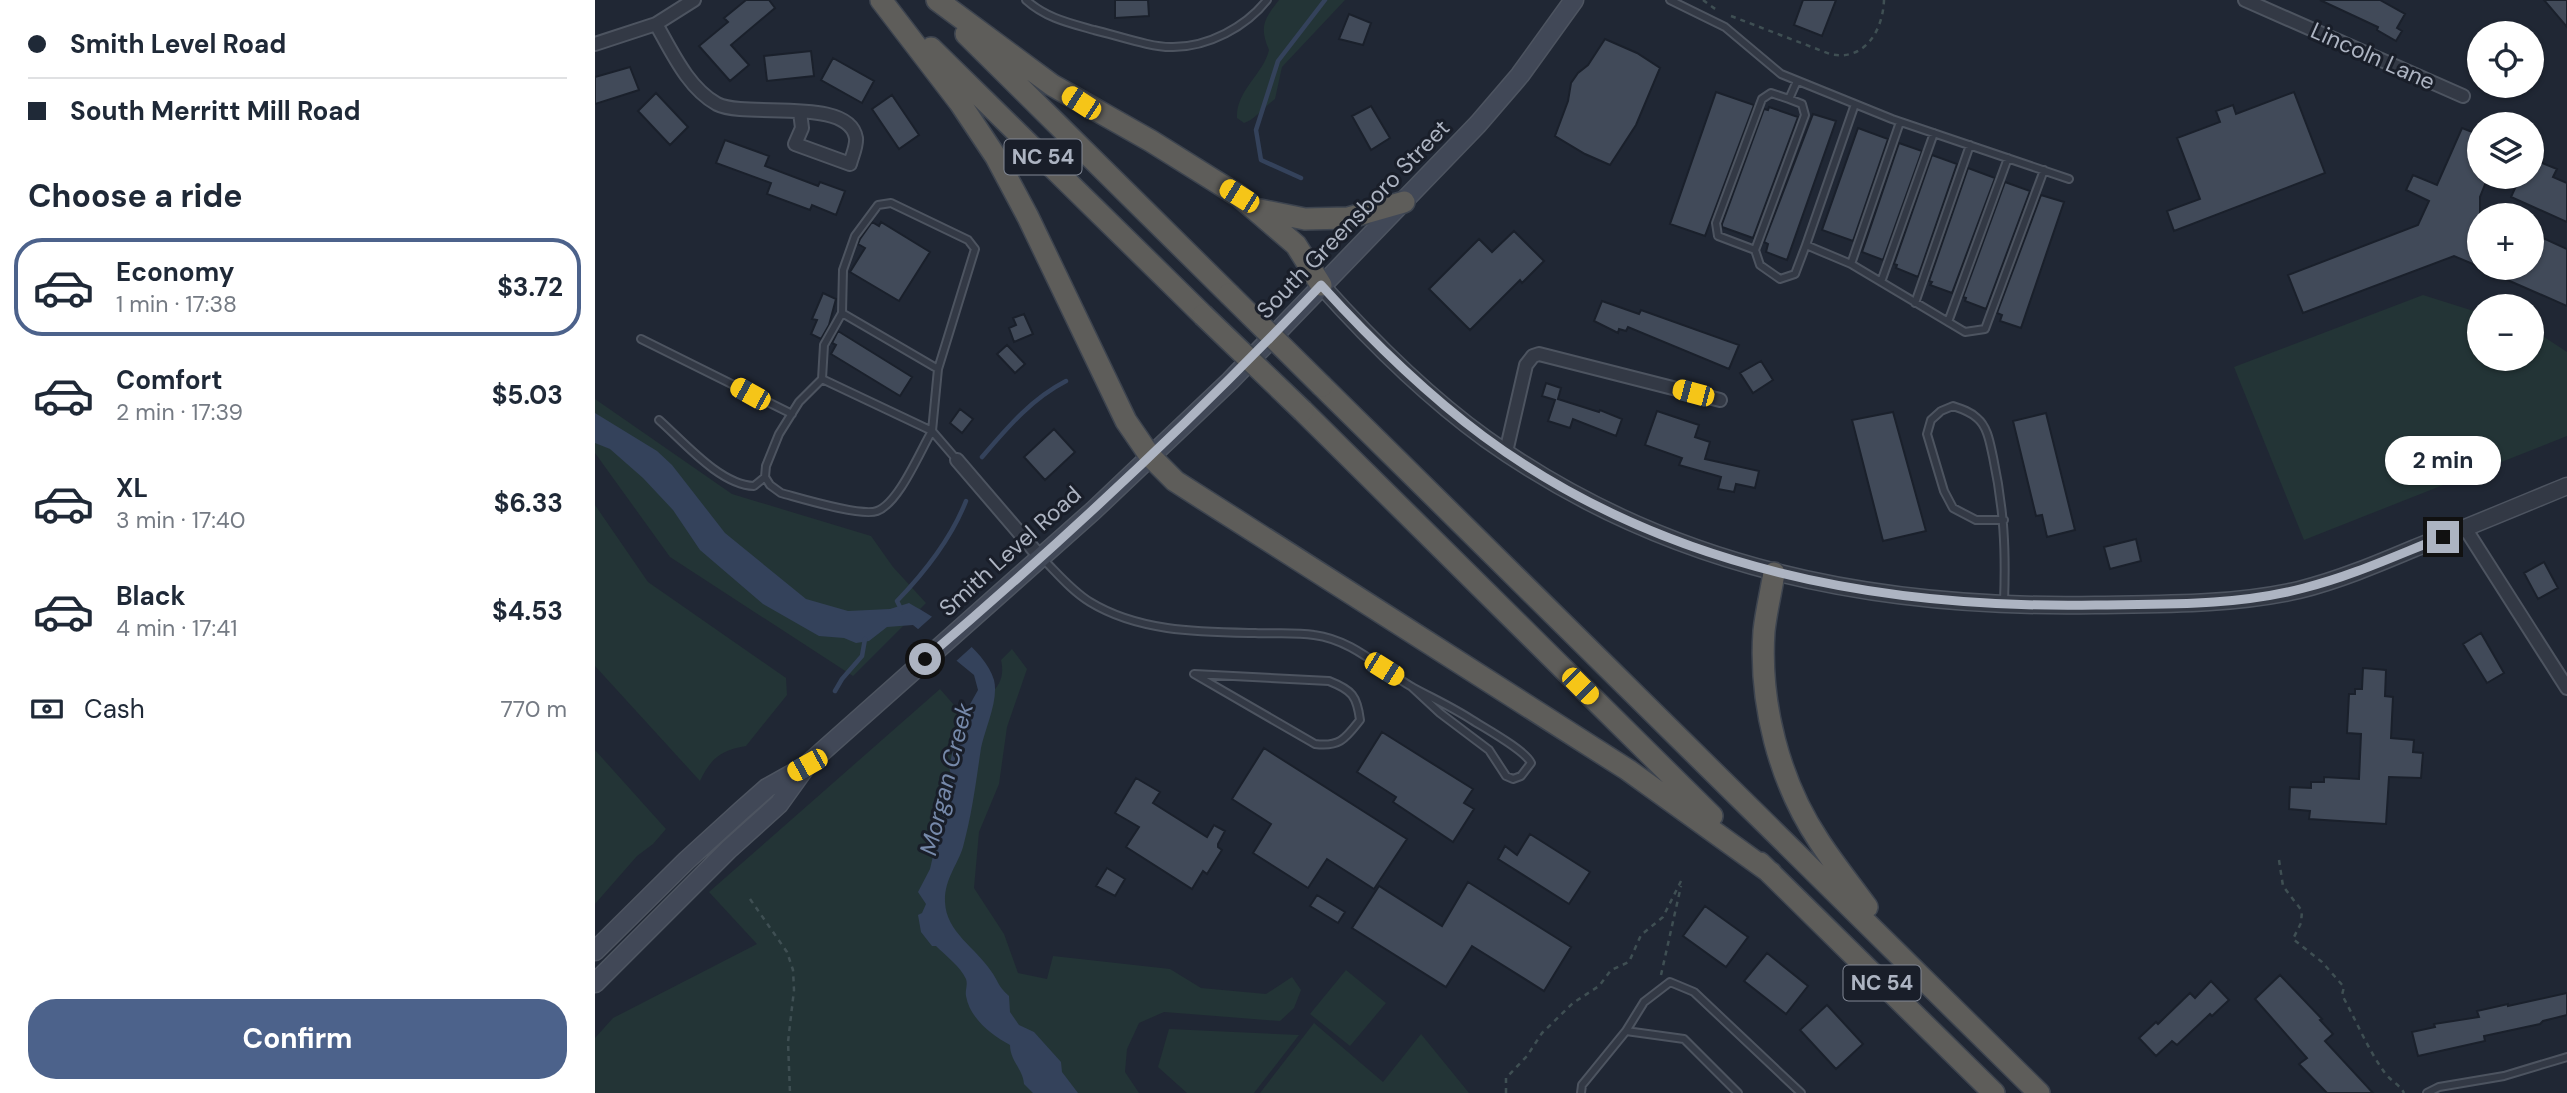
<!DOCTYPE html>
<meta charset="utf-8">
<style>
:root{--surface:#fff;--page:#f6f6f7;--text:#1f2937;--muted:#747a83;--line:#e0e1e3;--accent:#4c628b}
body{margin:0;font-family:"DM Sans",sans-serif;background:var(--page);color:var(--text);height:100vh;display:flex;flex-direction:column;font-size:26px;white-space:nowrap}
*{box-sizing:border-box;margin:0}
p{font-size:23px;color:var(--muted)}
.icon{flex:none;width:38px;height:38px;fill:none;stroke:currentColor;stroke-width:2;stroke-linecap:round;stroke-linejoin:round}
.map{position:relative;flex:1;overflow:hidden}
.sheet{display:flex;flex-direction:column;background:var(--surface);width:595px}
.sheet>*{flex:none}
.hud{display:grid;align-content:center;height:154px;padding:0 28px;background:var(--surface)}
.controls{position:absolute;left:1872px;top:21px;display:grid;gap:14px}
.controls a{display:grid;place-items:center;width:77px;height:77px;border-radius:50%;background:var(--surface);box-shadow:0 2px 5px #0004;font-size:35px}
.end{position:absolute;width:32px;height:32px;margin:-16px;border:9px solid #adb4c2;background:#111;box-shadow:0 0 0 4px #111}
.from{border-radius:50%}
.bubble{position:absolute;height:49px;border-radius:24px;background:var(--surface);box-shadow:0 2px 5px #0004;font-size:23px;font-weight:700;line-height:49px;text-align:center}
.car{position:absolute;width:21px;height:42px;margin:-21px -10px;border-radius:9px;box-shadow:0 0 5px 2px #0007;background:linear-gradient(#f5c518 24%,#345 0 40%,#f5c518 0 76%,#345 0 86%,#f5c518 0)}
.hud b{display:flex;align-items:center;gap:24px;height:66px;font-size:26px}
.hud b+b{border-top:2px solid var(--line)}
.hud i{width:18px;height:18px;background:var(--text)}
ul{padding:0;list-style:none}
li{display:flex;align-items:center;gap:21px;height:98px;margin:0 14px 10px;padding:0 14px;border:4px solid transparent;border-radius:28px}
li div{flex:1}
li b{display:block;font-size:26px}
li em{font-style:normal;font-weight:700}
li.current{border-color:var(--accent)}
li>.icon{width:63px;height:63px;stroke-width:1.5}
h2{padding:0 28px;font-size:32px;line-height:84px}
.pay{display:flex;align-items:center;gap:18px;height:77px;padding:0 28px;font-size:26px}
.pay p{margin-inline-start:auto}
.primary-button{display:flex;gap:14px;margin-top:auto;padding:14px 28px}
.primary-button a{flex:1;height:80px;border-radius:28px;background:var(--accent);color:#fff;font-size:28px;font-weight:700;line-height:80px;text-align:center}
main{display:flex;flex:1;min-height:0}
.map>svg:first-child{display:block}
.green{fill:#233436}
.water{fill:#34425b}
.pier{fill:#202734}
.lines{fill:none;stroke-linecap:round;stroke-linejoin:round}
.stream{stroke:#34425b;stroke-width:4.5}
.building{fill:#414a59;stroke:#1a202b;stroke-width:2}
.service-casing{stroke:#4d5460;stroke-width:10}
.minor-casing{stroke:#4d5460;stroke-width:16}
.tertiary-casing{stroke:#4d5460;stroke-width:19}
.secondary-casing{stroke:#4d5460;stroke-width:21}
.trunk-casing{stroke:#3d444f;stroke-width:24}
.path{stroke:#3f4f53;stroke-width:2.5;stroke-dasharray:5 5;stroke-linecap:butt}
.service{stroke:#333945;stroke-width:6}
.minor{stroke:#333945;stroke-width:12}
.tertiary{stroke:#333945;stroke-width:16}
.secondary{stroke:#414857;stroke-width:18}
.trunk{stroke:#5e5d5a;stroke-width:21}
.trunk-bridge-casing{stroke:#3d444f;stroke-width:24;stroke-linecap:butt}
.trunk-bridge{stroke:#5e5d5a;stroke-width:21}
.route{stroke:#adb4c2;stroke-width:9}
.labels{text-anchor:middle;dominant-baseline:central;stroke-width:6;stroke-linejoin:round;paint-order:stroke}
.shield{fill:#191e29;stroke:#818794;stroke-width:2}
.shield-label{font-size:21px;font-weight:bold;fill:#adb4c2}
.street-label{font-size:23px;fill:#adb4c2;stroke:#191e29}
.water-label{font-size:24px;font-style:italic;fill:#7689aa;stroke:#191e29}
</style>
<main>
<section class="sheet">
<div class="hud">
<b><i class="from"></i>Smith Level Road</b>
<b><i></i>South Merritt Mill Road</b>
</div>
<h2>Choose a ride</h2>
<ul>
<li class="current"><svg class="icon" aria-label="car" viewBox="0 0 24 24"><path d="M5 17H2v-5l4-1 3-4h7l3 4 3 1v5h-3M9 17h6M6 11h13"/><circle cx="7" cy="17" r="2"/><circle cx="17" cy="17" r="2"/></svg><div><b>Economy</b><p>1 min · 17:38</p></div><em>$3.72</em></li>
<li><svg class="icon" aria-label="car" viewBox="0 0 24 24"><path d="M5 17H2v-5l4-1 3-4h7l3 4 3 1v5h-3M9 17h6M6 11h13"/><circle cx="7" cy="17" r="2"/><circle cx="17" cy="17" r="2"/></svg><div><b>Comfort</b><p>2 min · 17:39</p></div><em>$5.03</em></li>
<li><svg class="icon" aria-label="car" viewBox="0 0 24 24"><path d="M5 17H2v-5l4-1 3-4h7l3 4 3 1v5h-3M9 17h6M6 11h13"/><circle cx="7" cy="17" r="2"/><circle cx="17" cy="17" r="2"/></svg><div><b>XL</b><p>3 min · 17:40</p></div><em>$6.33</em></li>
<li><svg class="icon" aria-label="car" viewBox="0 0 24 24"><path d="M5 17H2v-5l4-1 3-4h7l3 4 3 1v5h-3M9 17h6M6 11h13"/><circle cx="7" cy="17" r="2"/><circle cx="17" cy="17" r="2"/></svg><div><b>Black</b><p>4 min · 17:41</p></div><em>$4.53</em></li>
</ul>
<div class="pay"><svg class="icon" aria-label="cash" viewBox="0 0 24 24"><path d="M3 7h18v10H3z"/><circle cx="12" cy="12" r="2"/></svg>Cash<p>770 m</p></div>
<div class="primary-button"><a>Confirm</a></div>
</section>
<div class="map">
<svg width="1972" height="1093" viewBox="0 0 1972 1093">
<rect width="100%" height="100%" fill="#202734"/>
<!-- green -->
<path class="green" d="M 684,0 L 750,0 L 687,67 L 680,99 C 670,106 660,120 649,123 L 642,118 C 641,90 668,75 674,50 C 664,27 669,19 684,0 Z
M 1828,295 L 1885,313 L 1885,359 L 1937,359 L 1937,329 L 1972,352 L 1972,436 L 1709,540 L 1639,367 Z
M 0,399 L 137,494 L 276,536 L 298,567 L 331,603 L 258,676 L 75,557 L 0,453 Z
M 0,505 L 53,582 L 191,678 L 192,695 L 151,746 C 126,750 116,758 105,781 L 0,666 Z
M 417,649 L 432,669 L 412,727 L 404,784 L 384,832 L 379,888 L 409,934 L 423,973 L 452,979 L 458,956 L 575,969 L 606,988 L 671,994 L 697,977 L 706,990 L 699,1008 L 685,1021 L 569,1012 L 544,1023 L 532,1049 L 530,1072 L 544,1093 L 0,1093 L 0,1038 L 18,1018 L 162,944 L 114,892 L 345,689 L 366,713 C 388,699 413,690 406,660 Z
M 0,750 L 71,829 L 58,844 L 42,856 L 0,904 Z
M 751,970 L 791,1003 L 755,1046 L 715,1014 Z
M 719,1023 L 788,1082 L 826,1034 L 874,1093 L 665,1093 Z
M 574,1029 L 704,1035 L 659,1093 L 592,1093 L 563,1067 Z"/>
<!-- water -->
<path class="water" d="M 0,413 L 62,451 L 77,465 L 130,533 L 211,599 L 253,611 L 295,609 L 314,603 C 342,619 390,648 399,680 C 404,700 390,728 386,748 C 381,782 377,814 368,847 C 362,866 349,880 350,902 C 351,932 381,948 396,971 C 404,982 402,985 414,996 L 415,1012 L 424,1025 L 439,1032 L 466,1062 L 467,1072 L 483,1093 L 438,1093 L 429,1084 C 428,1069 415,1061 415,1045 C 397,1035 375,1019 371,996 C 370,990 373,985 371,979 C 365,966 351,956 341,946 L 337,946 L 326,932 L 323,915 L 327,913 L 331,904 L 323,892 L 335,869 L 342,839 L 340,836 L 357,779 L 354,767 L 364,724 L 383,690 L 379,675 L 318,625 L 292,627 L 274,641 L 261,643 L 249,638 L 224,636 L 168,604 L 105,550 L 78,510 L 48,478 L 15,449 L 0,443 Z"/>
<!-- pier -->
<path class="pier" d="M 340,614 L 380,644 L 359,663 L 321,631 Z"/>
<g class="lines">
<!-- stream -->
<path class="stream" d="M 706,178 L 666,160 L 661,130 L 683,61 L 730,0
M 387,457 C 412,428 436,399 471,381
M 306,609 L 302,601 C 331,571 356,539 371,501
M 240,691 L 247,679 L 267,656 L 270,639"/>
</g>
<!-- building -->
<path class="building" d="M 151,0 L 174,0 L 180,8 L 136,45 L 154,65 L 135,81 L 104,46 L 133,22 L 129,18 Z
M 520,0 L 553,0 L 554,16 L 520,18 Z
M 1208,0 L 1241,0 L 1227,36 L 1199,25 Z
M 1725,0 L 1785,0 L 1810,14 L 1802,28 L 1807,31 L 1801,41 L 1782,30 L 1783,27 Z
M 1949,0 L 1972,0 L 1972,27 Z
M 754,14 L 776,23 L 768,45 L 744,39 Z
M 1010,39 L 1042,53 L 1065,68 L 1041,125 L 1015,165 L 990,154 L 960,136 L 973,101 L 976,83 L 983,73 L 993,65 Z
M 216,51 L 219,76 L 172,81 L 169,56 Z
M 238,58 L 279,81 L 267,103 L 226,80 Z
M 35,67 L 44,90 L 0,104 L 0,77 Z
M 1121,92 L 1159,105 L 1110,236 L 1075,224 Z
M 1699,92 L 1730,173 L 1579,231 L 1572,211 L 1605,199 L 1582,138 L 1625,122 L 1621,111 L 1638,105 L 1641,114 Z
M 61,93 L 93,127 L 75,145 L 43,111 Z
M 297,95 L 324,135 L 304,149 L 277,109 Z
M 776,106 L 795,138 L 776,150 L 757,116 Z
M 1174,107 L 1203,117 L 1158,238 L 1127,227 L 1127,224 L 1169,109 L 1173,110 Z
M 1218,114 L 1241,121 L 1192,260 L 1171,252 L 1173,244 L 1169,242 Z
M 1263,128 L 1293,139 L 1258,241 L 1227,230 Z
M 1867,128 L 1885,135 L 1885,177 L 1893,177 L 1885,197 L 1885,267 L 1859,256 L 1708,313 L 1693,275 L 1823,225 L 1834,201 L 1811,190 L 1818,175 L 1842,185 Z
M 130,140 L 174,156 L 170,166 L 223,186 L 225,182 L 250,191 L 241,215 L 217,205 L 215,210 L 172,194 L 176,183 L 121,163 Z
M 1304,143 L 1327,151 L 1288,260 L 1267,252 Z
M 1337,155 L 1362,164 L 1323,277 L 1301,268 L 1302,265 L 1299,264 Z
M 1937,159 L 1962,169 L 1958,177 L 1972,183 L 1972,222 L 1916,197 L 1925,177 L 1937,177 Z
M 1373,168 L 1400,178 L 1357,293 L 1335,285 L 1337,282 L 1334,281 Z
M 1410,182 L 1435,191 L 1391,309 L 1370,301 L 1371,298 L 1368,297 Z
M 1446,195 L 1469,202 L 1426,328 L 1405,321 L 1407,315 L 1402,313 Z
M 277,222 L 284,226 L 286,222 L 335,252 L 304,301 L 255,272 L 270,248 L 263,244 L 265,239 Z
M 919,231 L 949,261 L 927,283 L 925,280 L 875,330 L 834,289 L 884,239 L 897,252 Z
M 1937,233 L 1972,249 L 1972,306 L 1885,268 L 1937,268 Z
M 228,293 L 241,299 L 234,325 L 226,339 L 216,334 L 222,320 L 217,319 Z
M 1007,301 L 1044,314 L 1046,310 L 1144,345 L 1134,369 L 1033,327 L 1031,331 L 1024,329 L 1023,333 L 999,321 Z
M 429,314 L 438,334 L 419,342 L 414,328 L 421,325 L 418,318 Z
M 243,331 L 317,377 L 305,396 L 236,354 L 241,345 L 237,343 Z
M 412,345 L 430,364 L 420,373 L 402,354 Z
M 1166,361 L 1178,380 L 1158,393 L 1145,373 Z
M 951,383 L 966,388 L 963,399 L 1004,412 L 1005,410 L 1027,419 L 1021,436 L 978,419 L 975,428 L 953,421 L 960,400 L 947,396 Z
M 365,409 L 378,419 L 367,433 L 355,423 Z
M 1062,411 L 1104,425 L 1100,437 L 1115,442 L 1110,459 L 1164,471 L 1160,488 L 1141,484 L 1139,492 L 1123,489 L 1126,477 L 1084,465 L 1087,458 L 1050,445 Z
M 1298,412 L 1331,531 L 1288,541 L 1257,420 Z
M 1451,413 L 1480,530 L 1452,537 L 1447,515 L 1441,516 L 1418,421 Z
M 459,429 L 480,452 L 450,480 L 429,457 Z
M 1541,539 L 1546,561 L 1515,569 L 1509,547 Z
M 1949,562 L 1963,588 L 1943,599 L 1929,573 Z
M 1886,633 L 1909,673 L 1892,683 L 1868,644 Z
M 1768,668 L 1791,670 L 1790,696 L 1798,697 L 1796,738 L 1819,740 L 1818,752 L 1828,753 L 1826,778 L 1794,777 L 1791,824 L 1714,819 L 1715,811 L 1694,809 L 1695,787 L 1716,788 L 1716,782 L 1729,782 L 1729,777 L 1764,779 L 1766,734 L 1752,733 L 1754,694 L 1760,694 L 1760,689 L 1767,689 Z
M 787,732 L 878,789 L 869,803 L 879,809 L 858,842 L 798,802 L 801,797 L 762,772 Z
M 669,748 L 812,839 L 779,889 L 732,859 L 713,888 L 658,853 L 676,824 L 637,799 Z
M 541,778 L 565,792 L 558,803 L 612,837 L 619,825 L 630,831 L 623,844 L 623,847 L 627,850 L 612,874 L 608,871 L 597,889 L 531,847 L 544,827 L 520,813 Z
M 935,834 L 995,872 L 974,904 L 903,859 L 910,846 L 922,855 Z
M 512,868 L 530,879 L 520,896 L 501,886 Z
M 873,882 L 976,947 L 949,991 L 877,946 L 851,987 L 757,928 L 784,886 L 847,926 Z
M 722,895 L 750,912 L 743,923 L 715,906 Z
M 1110,906 L 1153,937 L 1131,967 L 1088,936 Z
M 1172,953 L 1213,986 L 1191,1014 L 1149,981 Z
M 1685,975 L 1727,1019 L 1725,1020 L 1738,1034 L 1730,1041 L 1778,1093 L 1732,1093 L 1704,1064 L 1712,1058 L 1660,999 Z
M 1616,981 L 1634,1000 L 1617,1016 L 1615,1014 L 1582,1045 L 1577,1041 L 1561,1056 L 1544,1038 L 1561,1022 L 1563,1024 L 1595,993 L 1600,998 Z
M 1972,993 L 1972,1015 L 1948,1021 L 1945,1024 L 1889,1036 L 1890,1041 L 1823,1056 L 1817,1032 L 1840,1027 L 1839,1024 L 1884,1017 L 1882,1011 L 1913,1004 L 1913,1006 Z
M 1232,1005 L 1268,1044 L 1241,1069 L 1205,1030 Z"/>
<g class="lines">
<defs>
<path id="service" d="M 431,0 C 451,18 474,23 499,30 C 521,35 557,48 578,47 C 613,47 651,27 672,0
M 1075,0 L 1130,27 L 1186,74 L 1297,119 L 1474,179
M 1194,99 L 1207,104 L 1210,115 L 1160,250 L 1165,265 L 1185,279 L 1200,274 L 1211,245
M 1260,104 L 1211,245 L 1256,264 L 1305,122
M 1160,250 L 1123,236 L 1121,223 L 1167,99 L 1176,93 L 1194,99 L 1202,81
M 1256,264 L 1370,332 L 1390,329 L 1449,170
M 1286,282 L 1339,133
M 1320,303 L 1375,145
M 247,313 L 343,369
M 1353,322 L 1413,158
M 46,339 L 197,414
M 227,379 L 337,431 C 325,451 304,503 282,511 C 266,517 205,498 186,493 L 175,485 L 170,477 L 171,466 L 184,434 L 204,402 L 227,379 L 229,345 L 247,313 L 248,270 L 260,236 L 283,205 L 296,203 L 373,240 L 380,249 L 343,369 L 337,431 L 362,460
M 64,420 C 89,442 125,485 159,486 L 170,477
M 1409,520 L 1381,520 L 1358,508 L 1349,491 L 1332,434 L 1336,420 L 1346,411 L 1358,406 C 1367,409 1376,412 1382,418 C 1393,427 1395,444 1398,457 C 1409,509 1411,550 1409,602
M 448,559 C 463,574 477,591 495,602 C 544,632 605,632 660,633 C 680,634 700,632 719,635 C 758,640 784,668 817,687 C 837,698 857,707 877,720 C 891,729 930,750 936,763 L 926,776 L 918,779 L 911,776 L 894,750 L 845,713 L 817,687
M 599,674 L 734,681 C 757,690 762,696 765,720 C 750,739 745,747 720,744 Z
M 986,1093 L 987,1085 L 1031,1031
M 1143,1093 L 1089,1039 L 1031,1031 L 1049,1002 L 1075,982 L 1099,992 L 1206,1093
M 1832,1093 L 1844,1087 L 1909,1076 L 1972,1057"/>
<path id="minor" d="M 1650,0 L 1868,96
M 61,24 C 77,52 93,88 122,104 C 152,119 254,96 261,138 C 262,146 257,156 255,164 L 200,144 L 207,128 L 205,112
M 0,44 L 61,24 L 99,0
M 911,452 L 931,365 L 938,356 L 944,354 L 1125,400
M 362,460 L 446,558
M 1870,528 L 1972,688"/>
<path id="tertiary" d="M 726,285 C 776,341 830,395 891,439 C 1073,569 1280,609 1500,605 C 1568,604 1638,605 1704,590 C 1744,580 1782,564 1820,548 C 1871,528 1921,507 1972,486"/>
<path id="secondary" d="M 0,951 L 91,861 L 147,810 L 172,788 L 206,769
M 0,983 L 133,850 L 184,804 L 212,765 L 498,511 L 635,381 L 883,124 L 925,75 L 979,0"/>
<path id="trunk" d="M 286,0 L 365,103 L 401,157 L 433,217 L 531,421 L 555,456 L 580,481 L 1033,770 L 1176,873
M 342,0 L 457,85 L 556,141 L 644,196 L 701,245 L 726,285
M 371,34 L 634,294
M 336,48 L 608,315
M 665,210 L 710,219 L 753,218 L 809,202
M 727,386 L 1444,1093
M 708,411 L 1117,816
M 1179,573 C 1176,592 1171,612 1169,631 C 1164,703 1184,781 1224,841 C 1239,864 1256,885 1272,907
M 1165,863 L 1399,1093"/>
</defs>
<!-- service casing -->
<use href="#service" class="service-casing"/>
<!-- minor casing -->
<use href="#minor" class="minor-casing"/>
<!-- tertiary casing -->
<use href="#tertiary" class="tertiary-casing"/>
<!-- secondary casing -->
<use href="#secondary" class="secondary-casing"/>
<!-- trunk casing -->
<use href="#trunk" class="trunk-casing"/>
<!-- path -->
<path class="path" d="M 1108,0 L 1123,11
M 1136,16 L 1235,54 C 1269,62 1288,31 1289,0
M 1684,860 L 1688,886 L 1707,911 L 1706,923 L 1698,939 L 1727,962 L 1749,987 L 1747,995 C 1761,1020 1773,1050 1790,1073 C 1796,1081 1804,1084 1809,1093
M 155,899 L 192,952 L 198,970 L 199,990 L 193,1042 L 195,1093
M 1066,975 L 1086,886
M 911,1093 L 911,1078 L 932,1056 L 947,1033 L 978,1003 L 1004,986 L 1016,970 L 1034,962 L 1046,935 L 1068,917 L 1087,879"/>
<!-- service -->
<use href="#service" class="service"/>
<!-- minor -->
<use href="#minor" class="minor"/>
<!-- tertiary -->
<use href="#tertiary" class="tertiary"/>
<!-- secondary -->
<use href="#secondary" class="secondary"/>
<!-- trunk -->
<use href="#trunk" class="trunk"/>
<defs>
<path id="trunk-bridge" d="M 634,294 L 727,386
M 608,315 L 708,411"/>
</defs>
<!-- trunk-bridge casing -->
<use href="#trunk-bridge" class="trunk-bridge-casing"/>
<!-- trunk-bridge -->
<use href="#trunk-bridge" class="trunk-bridge"/>
</g>
<g class="lines">
<!-- route -->
<path class="route" d="M 330,659 C 468,541 601,417 726,285 C 776,340 829,392 888,436 C 1066,568 1284,609 1501,605 C 1570,604 1641,606 1709,588 C 1757,576 1802,555 1848,537"/>
</g>
<g class="labels">
<!-- shield labels -->
<g class="shield">
<rect x="409.5" y="139.5" width="77" height="35" rx="5"/>
<rect x="1248.5" y="965.5" width="77" height="35" rx="5"/>
</g>
<g class="shield-label">
<text x="448" y="157">NC 54</text>
<text x="1287" y="983">NC 54</text>
</g>
<!-- street labels -->
<g class="street-label">
<text transform="translate(1778 56) rotate(24)">Lincoln Lane</text>
<text transform="translate(758 219) rotate(-46)">South Greensboro Street</text>
<text transform="translate(415 551) rotate(-42)">Smith Level Road</text>
</g>
<!-- water labels -->
<g class="water-label">
<text transform="translate(351 779) rotate(-76)">Morgan Creek</text>
</g>
</g>
</svg>
<div class="controls">
<a><svg class="icon" aria-label="locate" viewBox="0 0 24 24"><circle cx="12" cy="12" r="6"/><path d="M12 2v4M12 18v4M2 12h4M18 12h4"/></svg></a>
<a><svg class="icon" aria-label="layers" viewBox="0 0 24 24"><path d="M12 4l9 5-9 5-9-5zM3 14l9 5 9-5"/></svg></a>
<a>+</a>
<a>−</a>
</div>
<i class="end from" style="left:330px;top:659px"></i>
<i class="end" style="left:1848px;top:537px"></i>
<div class="bubble" style="left:1790px;top:436px;width:116px">2 min</div>
<i class="car" style="left:486px;top:103px;rotate:303deg"></i>
<i class="car" style="left:644px;top:196px;rotate:302deg"></i>
<i class="car" style="left:1098px;top:393px;rotate:285deg"></i>
<i class="car" style="left:155px;top:394px;rotate:299deg"></i>
<i class="car" style="left:789px;top:669px;rotate:122deg"></i>
<i class="car" style="left:985px;top:686px;rotate:135deg"></i>
<i class="car" style="left:212px;top:765px;rotate:241deg"></i>
</div>
</main>
